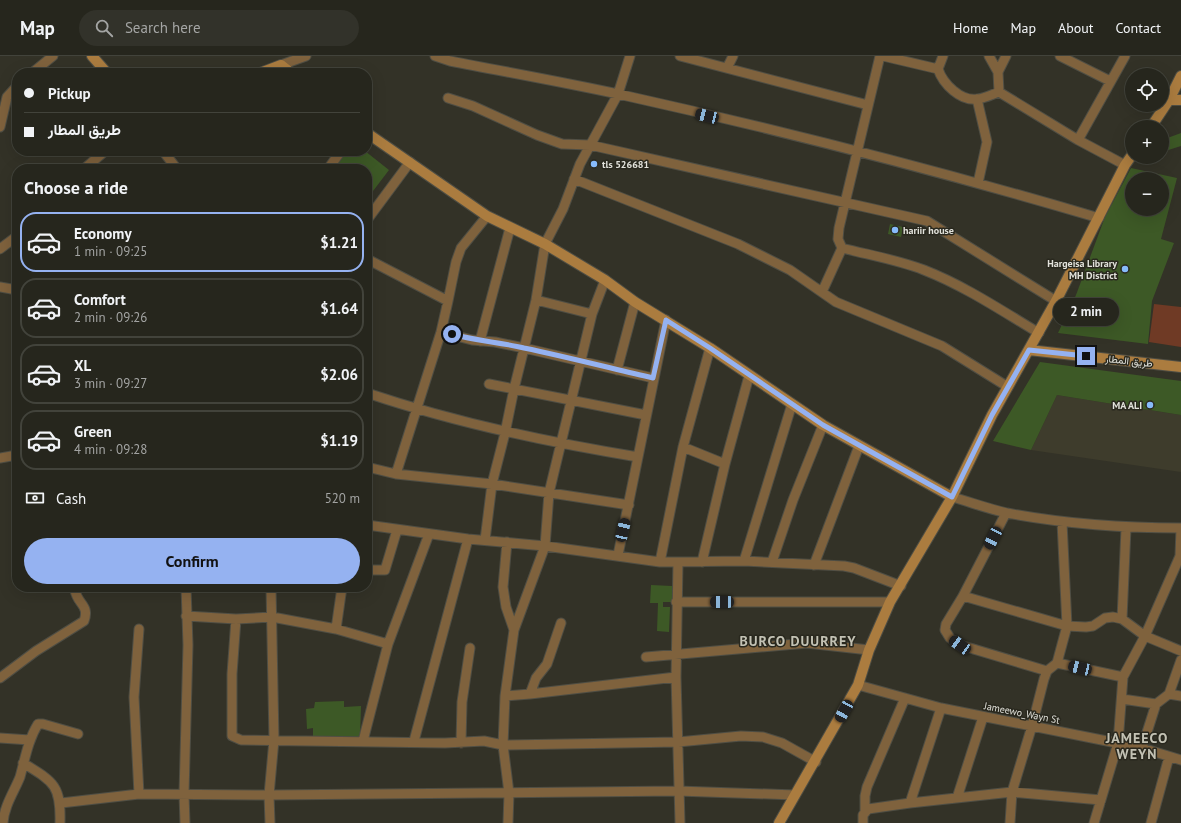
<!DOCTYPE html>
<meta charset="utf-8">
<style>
:root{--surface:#26261d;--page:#32322a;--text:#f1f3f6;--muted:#a4a5a4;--line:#42433b;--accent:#95b2f1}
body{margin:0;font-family:"PT Sans",Vazirmatn,sans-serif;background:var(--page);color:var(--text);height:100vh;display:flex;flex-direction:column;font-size:15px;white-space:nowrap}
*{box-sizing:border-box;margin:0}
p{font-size:13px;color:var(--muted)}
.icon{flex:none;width:22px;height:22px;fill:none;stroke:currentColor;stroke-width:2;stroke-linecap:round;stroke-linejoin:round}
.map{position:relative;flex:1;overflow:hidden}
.drawer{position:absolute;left:12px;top:108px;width:360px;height:428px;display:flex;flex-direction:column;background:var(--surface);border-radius:16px;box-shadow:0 4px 16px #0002,0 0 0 1px var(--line)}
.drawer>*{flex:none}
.hud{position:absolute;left:12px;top:12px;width:360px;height:88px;border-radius:16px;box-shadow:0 4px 16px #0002,0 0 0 1px var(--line);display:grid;align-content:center;height:88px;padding:0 12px;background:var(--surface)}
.buttons{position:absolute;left:1125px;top:12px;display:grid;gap:8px}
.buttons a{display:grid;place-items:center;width:44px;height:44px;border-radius:50%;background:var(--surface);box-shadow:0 4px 16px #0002,0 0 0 1px var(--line);font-size:20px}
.end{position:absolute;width:18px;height:18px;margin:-9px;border:5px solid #95b2f1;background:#111;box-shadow:0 0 0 2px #111}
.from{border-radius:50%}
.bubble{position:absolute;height:28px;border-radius:14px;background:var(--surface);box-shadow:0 4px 16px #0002,0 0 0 1px var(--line);font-size:13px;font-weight:700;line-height:28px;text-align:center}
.car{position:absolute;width:12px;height:24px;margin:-12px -6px;border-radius:5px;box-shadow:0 0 3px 1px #0007;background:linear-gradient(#222 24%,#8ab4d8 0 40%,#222 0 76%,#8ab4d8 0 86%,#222 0)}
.hud b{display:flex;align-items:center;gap:14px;height:38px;font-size:15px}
.hud b+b{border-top:1px solid var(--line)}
.hud i{width:10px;height:10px;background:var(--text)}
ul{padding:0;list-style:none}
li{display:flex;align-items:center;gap:12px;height:60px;margin:0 8px 6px;padding:0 4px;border:2px solid var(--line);border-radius:16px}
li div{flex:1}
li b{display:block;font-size:15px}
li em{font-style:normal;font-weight:700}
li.selected{border-color:var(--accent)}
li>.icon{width:36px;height:36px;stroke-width:1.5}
h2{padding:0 12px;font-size:18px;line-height:48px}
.pay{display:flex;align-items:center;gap:10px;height:44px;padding:0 12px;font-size:15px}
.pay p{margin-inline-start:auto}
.primary-button{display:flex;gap:8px;margin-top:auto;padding:8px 12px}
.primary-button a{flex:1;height:46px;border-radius:24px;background:var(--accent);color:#111;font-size:16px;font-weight:700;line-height:46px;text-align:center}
header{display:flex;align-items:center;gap:24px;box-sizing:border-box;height:56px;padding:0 20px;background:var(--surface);border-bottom:1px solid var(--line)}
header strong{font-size:19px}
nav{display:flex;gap:22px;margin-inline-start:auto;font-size:14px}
.search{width:280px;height:36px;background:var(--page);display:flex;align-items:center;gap:10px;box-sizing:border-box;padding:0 14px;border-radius:22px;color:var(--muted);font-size:15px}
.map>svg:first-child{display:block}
.built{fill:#3e3c2c}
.green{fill:#6f3a25}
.building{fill:#3d5926;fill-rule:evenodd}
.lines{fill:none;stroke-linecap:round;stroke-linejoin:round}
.street-casing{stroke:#4f4e44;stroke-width:11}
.secondary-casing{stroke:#4f4e44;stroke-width:12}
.street{stroke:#7f623d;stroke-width:9}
.secondary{stroke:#ab7c3f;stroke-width:10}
.route{stroke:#95b2f1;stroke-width:5}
.poi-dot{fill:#87bbfb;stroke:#29281e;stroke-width:1.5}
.labels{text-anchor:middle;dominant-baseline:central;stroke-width:3;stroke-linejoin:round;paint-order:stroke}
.poi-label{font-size:10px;font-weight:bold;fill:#e2e2db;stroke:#29281e;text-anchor:start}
.street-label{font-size:10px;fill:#e2e2db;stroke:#29281e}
.district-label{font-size:14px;font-weight:bold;letter-spacing:1px;fill:#c3c2b4;stroke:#29281e}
</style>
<header>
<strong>Map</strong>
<div class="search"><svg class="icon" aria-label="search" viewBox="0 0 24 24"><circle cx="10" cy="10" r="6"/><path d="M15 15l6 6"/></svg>Search here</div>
<nav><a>Home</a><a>Map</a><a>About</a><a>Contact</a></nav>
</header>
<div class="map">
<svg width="1181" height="767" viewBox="0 0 1181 767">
<rect width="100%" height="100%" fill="#333227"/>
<!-- built -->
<path class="built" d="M 1057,339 L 1181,359 L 1181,416 L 1031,394 Z"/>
<!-- green -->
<path class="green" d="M 1154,248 L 1181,251 L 1181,291 L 1149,286 Z"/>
<!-- building -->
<path class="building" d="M 1181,77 L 1181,90 L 1162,96 L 1162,84 Z
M 347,95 L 365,95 L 389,114 L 367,143 L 367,113 L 334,113 Z
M 1131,112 L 1177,122 L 1161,183 L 1174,187 L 1152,245 L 1148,288 L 1058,277 L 1076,239 L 1105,161 ZM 1132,123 L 1162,123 L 1162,153 L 1132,153 Z
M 890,168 L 903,171 L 901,181 L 888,178 Z
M 1040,306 L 1181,325 L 1181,359 L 1057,339 L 1031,394 L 993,385 Z
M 651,529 L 672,530 L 672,546 L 663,546 L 663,551 L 670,551 L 669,576 L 657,575 L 658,547 L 650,547 Z
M 344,645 L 344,651 L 361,650 L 360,682 L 313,682 L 313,672 L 307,673 L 306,653 L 314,652 L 315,646 Z"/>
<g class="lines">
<defs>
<path id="street" d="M 435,0 L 450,5 C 506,16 563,26 618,38 C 780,74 940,115 1099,162
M 680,0 L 868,49
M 880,0 L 839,172 L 838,183 L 842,192 C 869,199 898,204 924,214 C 965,230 1002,255 1039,277
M 883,0 L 938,13 C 943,28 961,46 978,43 C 985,42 993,38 999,36 L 1078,84 L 1125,109
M 989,0 L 998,16 L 999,36
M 1060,0 L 1110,25
M 281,9 L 306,0
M 727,12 L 733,0
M 938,13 L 943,0
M 998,16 L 1006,0
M 32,17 L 53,0
M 448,42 L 473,50 L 537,79 L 562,88 L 590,89 L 927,165 L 1056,245
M 977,43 L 987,86 L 978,127
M 0,71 L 7,41 L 17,30
M 1078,84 L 1125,0
M 163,95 L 177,113
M 84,113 L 105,95
M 328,113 L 341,95
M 574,123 L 738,188 L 790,214 L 836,246 L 942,290 L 1008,331
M 367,164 L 410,106
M 0,193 L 17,180
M 367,203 L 448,245 L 456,206 L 461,192 L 487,160
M 0,231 L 17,234
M 822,236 L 842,192
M 536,244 L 592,258
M 441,276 L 472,284 L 495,286 L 524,292 L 653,322
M 480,285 L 510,172
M 617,314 L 635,246
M 489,328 L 646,359
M 367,337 C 456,367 546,386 638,401
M 683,391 L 725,408
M 0,402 L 17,399
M 367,411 L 396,418 L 492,428 L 629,449
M 396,418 L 441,276 L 448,245
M 952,441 C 970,446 989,453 1007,457 C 1065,468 1123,472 1181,472
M 1006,457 L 963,540 L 1067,570 L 1086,571 L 1093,570 L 1105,562 L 1113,561 L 1122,563
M 367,469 L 468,483 L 545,490 L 660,506 L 744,505 L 844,510 L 854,512 L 901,530
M 1126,472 L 1122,563 L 1145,580 L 1181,595
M 485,484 L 492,428 L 505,377 L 514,333 L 536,244 L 545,188 L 563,153 L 580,108 L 618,38 L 630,0
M 507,486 L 503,531 L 506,551 L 514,574
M 618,499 L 666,264
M 744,505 L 792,348
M 660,506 L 683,391 L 710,292
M 678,506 L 676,621 L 680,767
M 702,506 L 725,408 L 749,320
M 772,506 L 793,444 L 823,369
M 814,509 L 859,390
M 367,514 L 385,514 L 397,474
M 963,540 L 946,568 L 945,574 L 950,582 L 960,589 L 1047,615
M 676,546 L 890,546
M 186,560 L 236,563 L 272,561 L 336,573 L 388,588 L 363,685
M 236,563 L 232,618 L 232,680 L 241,684 L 445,687 L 484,685 L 503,689 L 678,686 L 741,680 L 763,681 L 782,687 L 816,706
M 336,573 L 342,531
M 388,588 L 429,478
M 646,601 L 807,587 L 869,594
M 1057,607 L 1123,621
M 0,622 L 36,595 L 84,565 C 90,549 77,548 75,534 L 77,531
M 858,629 L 941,652 L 1142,692 L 1181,704
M 530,638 L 676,621
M 1169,638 L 1181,640
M 505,640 L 530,638 L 536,622 L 547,608 L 561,567
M 1122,643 L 1156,648
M 0,682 L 30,684
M 414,685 L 468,483
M 461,687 L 462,646 L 470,592
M 1142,692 L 1156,648 L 1169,638 L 1181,604
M 23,707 C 54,726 61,729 60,767
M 139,738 L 134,641 L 139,573
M 957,742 L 983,661
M 61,747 L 139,738 L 269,739 L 678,735 L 795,739
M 910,747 L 941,652
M 865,755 L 865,740 L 867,731 L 905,642
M 3,767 C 4,750 14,736 20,721 C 25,703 28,684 38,668 L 43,668 L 78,678
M 185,767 L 184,738 L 188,589 L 186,531
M 270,767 L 269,739 L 274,684 L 271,531
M 508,767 L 509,737 L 503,689 L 505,640 L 514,574 L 545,490 L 549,437 L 592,258 L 605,224
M 863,767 L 863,759 L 868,753 L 910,747 L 1012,736 L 1101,744
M 1010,767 L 1012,736 L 1032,670 L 1044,623 L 1047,615 L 1057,607 L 1067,570 L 1062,466
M 1094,767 L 1118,687 L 1123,621 L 1145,580 L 1180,500 L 1181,472
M 1151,767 L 1169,701"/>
<path id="secondary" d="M 92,0 L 107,17
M 260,17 L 281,9 L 291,17
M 1169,44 L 1181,44
M 1151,71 L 1169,44 L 1181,20
M 367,77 L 487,160 L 545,188 L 605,224 L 635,246 L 710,292 L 823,369 L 952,441
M 1029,294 L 1181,311
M 779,767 L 858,629 L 869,594 L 890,546 L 952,441 L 992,359 L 1056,245 L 1125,109 L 1132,99"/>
</defs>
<!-- street casing -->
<use href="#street" class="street-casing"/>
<!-- secondary casing -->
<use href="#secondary" class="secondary-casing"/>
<!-- street -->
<use href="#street" class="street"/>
<!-- secondary -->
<use href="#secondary" class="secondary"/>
</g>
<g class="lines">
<!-- route -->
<path class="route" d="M 452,278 C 475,285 500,286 524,292 C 567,301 610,312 653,322 L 666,264 L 710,292 L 823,369 L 952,441 L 992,359 L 1029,294 L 1086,300"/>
</g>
<!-- markers -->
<g class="poi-dot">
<circle cx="594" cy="108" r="4"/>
<circle cx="895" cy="174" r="4"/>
<circle cx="1125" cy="213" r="4"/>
<circle cx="1150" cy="349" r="4"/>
</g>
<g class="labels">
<!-- poi labels -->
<g class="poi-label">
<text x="602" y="108">tls 526681</text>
<text x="903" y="174">hariir house</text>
<text x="1117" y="207" text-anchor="end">Hargeisa Library<tspan x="1117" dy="12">MH District</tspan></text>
<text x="1142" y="349" text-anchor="end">MA ALI</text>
</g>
<!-- street labels -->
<g class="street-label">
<text transform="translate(1129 305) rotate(6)">طريق المطار</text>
<text transform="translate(1022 657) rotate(11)">Jameewo_Wayn St</text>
</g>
<!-- district labels -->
<g class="district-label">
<text x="798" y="585">BURCO DUURREY</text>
<text x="1137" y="682">JAMEECO<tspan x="1137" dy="16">WEYN</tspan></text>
</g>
</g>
</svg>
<div class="buttons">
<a><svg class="icon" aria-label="locate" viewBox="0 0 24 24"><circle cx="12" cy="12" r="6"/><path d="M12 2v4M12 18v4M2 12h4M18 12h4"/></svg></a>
<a>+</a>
<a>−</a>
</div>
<i class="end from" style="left:452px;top:278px"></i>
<i class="end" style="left:1086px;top:300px"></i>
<div class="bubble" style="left:1053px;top:242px;width:66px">2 min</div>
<i class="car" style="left:707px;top:60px;rotate:284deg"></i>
<i class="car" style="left:623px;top:474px;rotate:13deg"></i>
<i class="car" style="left:993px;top:482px;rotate:207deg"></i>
<i class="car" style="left:722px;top:546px;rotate:270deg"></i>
<i class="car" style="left:960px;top:589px;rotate:305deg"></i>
<i class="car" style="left:1080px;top:612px;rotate:283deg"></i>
<i class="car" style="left:844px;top:655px;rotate:209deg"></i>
<div class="hud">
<b><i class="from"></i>Pickup</b>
<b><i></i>طريق المطار</b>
</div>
<section class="drawer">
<h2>Choose a ride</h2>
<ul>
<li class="selected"><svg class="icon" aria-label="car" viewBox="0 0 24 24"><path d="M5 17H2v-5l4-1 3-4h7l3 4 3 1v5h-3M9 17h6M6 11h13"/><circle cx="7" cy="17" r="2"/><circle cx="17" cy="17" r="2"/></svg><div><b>Economy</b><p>1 min · 09:25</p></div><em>$1.21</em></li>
<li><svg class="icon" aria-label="car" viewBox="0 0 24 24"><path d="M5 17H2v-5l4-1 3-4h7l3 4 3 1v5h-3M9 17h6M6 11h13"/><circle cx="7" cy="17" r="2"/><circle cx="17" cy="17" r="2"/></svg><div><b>Comfort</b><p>2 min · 09:26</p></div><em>$1.64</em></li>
<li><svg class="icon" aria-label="car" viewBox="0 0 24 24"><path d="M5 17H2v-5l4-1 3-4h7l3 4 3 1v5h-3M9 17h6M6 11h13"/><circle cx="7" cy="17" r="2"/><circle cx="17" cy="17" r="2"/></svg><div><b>XL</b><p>3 min · 09:27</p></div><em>$2.06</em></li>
<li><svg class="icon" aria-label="car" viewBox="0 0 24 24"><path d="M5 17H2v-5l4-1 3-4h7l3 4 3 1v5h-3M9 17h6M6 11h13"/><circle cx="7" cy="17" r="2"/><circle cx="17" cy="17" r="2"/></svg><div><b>Green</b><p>4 min · 09:28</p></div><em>$1.19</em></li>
</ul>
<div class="pay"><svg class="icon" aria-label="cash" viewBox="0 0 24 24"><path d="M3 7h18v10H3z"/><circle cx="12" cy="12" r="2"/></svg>Cash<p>520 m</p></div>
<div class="primary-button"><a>Confirm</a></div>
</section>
</div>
